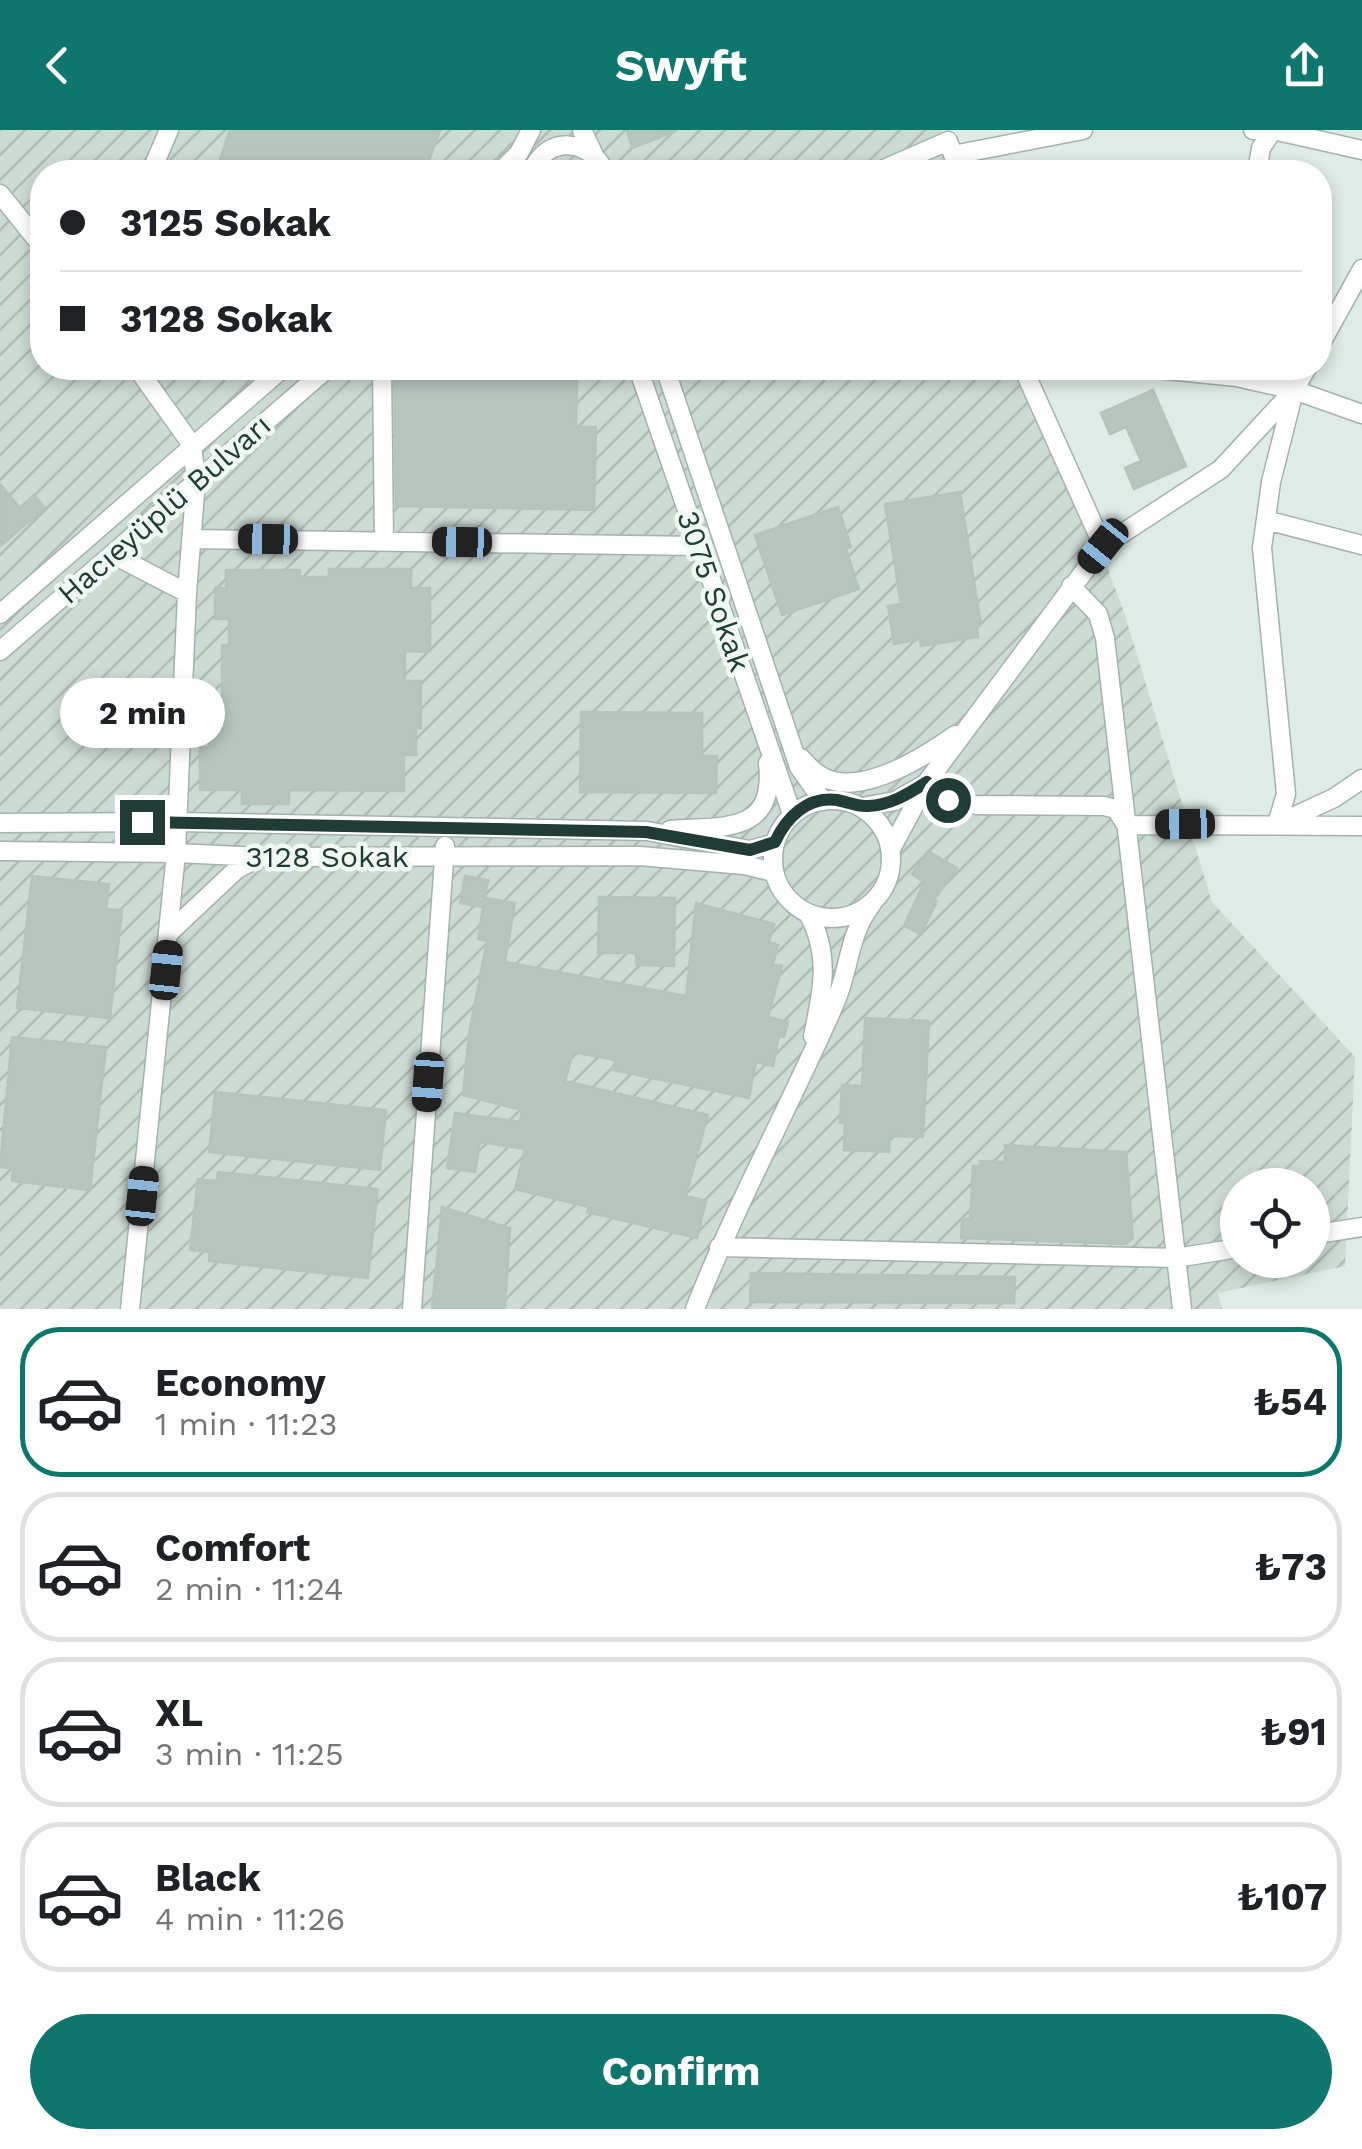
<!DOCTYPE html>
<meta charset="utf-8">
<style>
:root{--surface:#fff;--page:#f6f6f6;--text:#202124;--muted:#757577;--line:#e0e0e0;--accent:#0f766e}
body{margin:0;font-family:"Work Sans",sans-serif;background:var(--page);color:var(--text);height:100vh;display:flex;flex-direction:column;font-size:38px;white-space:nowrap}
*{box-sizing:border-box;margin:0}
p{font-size:32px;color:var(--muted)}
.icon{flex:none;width:55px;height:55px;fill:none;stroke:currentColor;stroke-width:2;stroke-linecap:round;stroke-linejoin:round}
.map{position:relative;height:1179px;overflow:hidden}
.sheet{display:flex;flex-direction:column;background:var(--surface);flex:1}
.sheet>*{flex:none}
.guide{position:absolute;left:30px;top:30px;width:1302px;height:220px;border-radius:40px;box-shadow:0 5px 15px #0003;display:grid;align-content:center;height:220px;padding:0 30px;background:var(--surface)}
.fabs{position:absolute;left:1220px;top:1038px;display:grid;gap:20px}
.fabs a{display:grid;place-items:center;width:110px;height:110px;border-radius:50%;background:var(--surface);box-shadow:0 5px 15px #0003;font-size:50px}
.end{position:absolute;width:45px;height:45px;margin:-22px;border:12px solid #203c35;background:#fff;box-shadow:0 0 0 5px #fff}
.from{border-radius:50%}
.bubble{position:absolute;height:70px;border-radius:35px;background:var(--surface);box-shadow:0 5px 15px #0003;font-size:32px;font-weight:700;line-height:70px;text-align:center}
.car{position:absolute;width:30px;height:60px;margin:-30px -15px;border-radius:12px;box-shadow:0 0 8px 2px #0007;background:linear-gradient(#222 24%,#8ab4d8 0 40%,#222 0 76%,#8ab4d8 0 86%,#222 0)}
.guide b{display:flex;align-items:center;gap:35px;height:95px;font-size:38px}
.guide b+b{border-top:2px solid var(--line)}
.guide i{width:25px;height:25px;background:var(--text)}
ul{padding:18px 0 0;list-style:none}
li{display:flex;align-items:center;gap:30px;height:150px;margin:0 20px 15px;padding:0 10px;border:5px solid var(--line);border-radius:40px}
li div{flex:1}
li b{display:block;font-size:38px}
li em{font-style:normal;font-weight:700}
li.current{border-color:var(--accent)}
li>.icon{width:90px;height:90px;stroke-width:1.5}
.cta{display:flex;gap:20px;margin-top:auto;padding:20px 30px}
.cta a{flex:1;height:115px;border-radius:60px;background:var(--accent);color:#fff;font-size:40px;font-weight:700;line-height:115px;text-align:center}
header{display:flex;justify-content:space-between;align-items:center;height:130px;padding:0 30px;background:var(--accent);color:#fff;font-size:45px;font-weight:700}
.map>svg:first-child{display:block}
.industrial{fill:url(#industrial-furrows);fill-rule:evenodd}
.building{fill:#b5c6bf;stroke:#b2c5bd;stroke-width:2.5}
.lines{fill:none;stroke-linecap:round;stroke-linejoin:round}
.minor-casing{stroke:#a2b3ad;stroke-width:21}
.minor{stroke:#fff;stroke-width:18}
.route{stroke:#203c35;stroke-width:12}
.labels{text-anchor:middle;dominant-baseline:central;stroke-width:9;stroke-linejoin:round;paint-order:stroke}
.street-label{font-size:30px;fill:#203c35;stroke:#f0f8f4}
</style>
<header><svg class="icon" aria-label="back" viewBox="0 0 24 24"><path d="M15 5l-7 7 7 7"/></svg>Swyft<svg class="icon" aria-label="share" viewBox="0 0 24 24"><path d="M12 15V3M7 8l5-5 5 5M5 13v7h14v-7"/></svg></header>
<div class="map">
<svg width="1362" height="1179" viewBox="0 0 1362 1179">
<defs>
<pattern id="industrial-furrows" width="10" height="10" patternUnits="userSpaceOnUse" patternTransform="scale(2.5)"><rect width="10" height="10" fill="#cddbd5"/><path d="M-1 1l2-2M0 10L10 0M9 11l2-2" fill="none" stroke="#b0bdb7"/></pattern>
</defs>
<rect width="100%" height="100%" fill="#dfebe6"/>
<!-- industrial -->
<path class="industrial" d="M 0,0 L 941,0 L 960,42 L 42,42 L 42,238 L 1033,238 L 1124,482 L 1212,772 L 1355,927 L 1345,1136 L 1218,1163 L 1222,1179 L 0,1179 ZM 1238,1055 L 1312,1055 L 1312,1130 L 1238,1130 Z"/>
<!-- building -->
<path class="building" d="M 230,0 L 440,0 L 425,42 L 248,42 L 219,32 Z
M 627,0 L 676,0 L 676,1 L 632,18 Z
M 394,238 L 577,238 L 576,297 L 596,297 L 594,380 L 396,376 Z
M 1153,260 L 1186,336 L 1134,359 L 1125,338 L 1141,331 L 1126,297 L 1110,304 L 1101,283 Z
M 0,354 L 20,378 L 34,365 L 45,378 L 0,416 Z
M 960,362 L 981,495 L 977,496 L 978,507 L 921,516 L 920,509 L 894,514 L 888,476 L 901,474 L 885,374 Z
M 838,377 L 851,417 L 846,419 L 859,459 L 782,485 L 755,405 Z
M 329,439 L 411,439 L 411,458 L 430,458 L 430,522 L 405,521 L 405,551 L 421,551 L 421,598 L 416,598 L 416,625 L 404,625 L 404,661 L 289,660 L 289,674 L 242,674 L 242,660 L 200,660 L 200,617 L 209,617 L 209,566 L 222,566 L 222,515 L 229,515 L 229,489 L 215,489 L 215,458 L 226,458 L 226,440 L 300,440 L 300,447 L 329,447 Z
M 581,582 L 702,583 L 702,626 L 717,626 L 716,663 L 580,662 Z
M 928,721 L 957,738 L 934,770 L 937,771 L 921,804 L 904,796 L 924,752 L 912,744 Z
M 32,746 L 109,754 L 106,779 L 122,780 L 110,888 L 17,878 Z
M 465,746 L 488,750 L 485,768 L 515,773 L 505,832 L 686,866 L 696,773 L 774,794 L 769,812 L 778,815 L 773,834 L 782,836 L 768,887 L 788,892 L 784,907 L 779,906 L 773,936 L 756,932 L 749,968 L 613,940 L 615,930 L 573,922 L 565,951 L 708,985 L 686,1066 L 706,1071 L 697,1108 L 587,1082 L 589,1077 L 515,1059 L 525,1019 L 480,1012 L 475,1042 L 447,1038 L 455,983 L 520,992 L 522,980 L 463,965 L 469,903 L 487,811 L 478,809 L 483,777 L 460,773 Z
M 599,767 L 675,768 L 674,836 L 636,835 L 636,823 L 598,823 Z
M 865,888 L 929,891 L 923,1007 L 890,1006 L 889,1022 L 844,1020 L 845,993 L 840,993 L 842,955 L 862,956 Z
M 12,907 L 106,917 L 90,1060 L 12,1051 L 13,1039 L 0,1037 Z
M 215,962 L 386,980 L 380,1040 L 209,1022 Z
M 1005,1015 L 1126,1022 L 1133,1108 L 1126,1114 L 961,1108 L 962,1089 L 970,1089 L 973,1036 L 980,1036 L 980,1031 L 1005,1032 Z
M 218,1042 L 378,1059 L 368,1148 L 209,1131 L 210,1122 L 190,1120 L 198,1049 L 217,1051 Z
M 442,1077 L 510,1098 L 505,1179 L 432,1179 Z
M 751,1143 L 1015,1147 L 1014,1173 L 750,1172 Z"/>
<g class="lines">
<defs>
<path id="minor" d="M 582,0 L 593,23
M 1253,0 L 1273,0 L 1362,20
M 949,14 L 960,42
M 953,25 L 1083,0
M 151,42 L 169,0
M 500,42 L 519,23 L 531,0
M 532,42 C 545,5 590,8 605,42
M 877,42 L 948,11
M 1257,42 L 1261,18 L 1273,0
M 0,64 L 42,116
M 1320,215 L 1362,139
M 382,238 L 384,410
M 638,238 L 792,684
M 665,238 L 799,637 L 823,671
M 1023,238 L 1103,416
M 1148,238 L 1237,247 L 1294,260 L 1362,284
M 1266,390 L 1362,415
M 192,409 L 699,416
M 112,424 L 187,463
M 1071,456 L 1098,484 L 1105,508 L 1182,1179
M 0,484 L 283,238
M 0,521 L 328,238
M 801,628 C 806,633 811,640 818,644 C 856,671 924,627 955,605
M 927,652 L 948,670 L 976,675 L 1104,676 L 1116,679 L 1126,695 L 1362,696
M773 729a59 59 0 1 1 118 0a59 59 0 1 1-118 0Z
M 862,677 L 895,671 L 923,655
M 1282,692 L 1334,668 L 1362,649
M 0,693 L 178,692 L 647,701 L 750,720 L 775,713
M 1277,694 L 1286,664 L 1262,418 L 1271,352 L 1293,265
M 670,700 C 723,696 776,705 768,633
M 891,719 L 927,652 L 1103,416 L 1221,339 L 1294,260 L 1307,238
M 0,721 L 176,723 L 263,727 L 640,726 L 744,735 L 773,742
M 809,785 C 831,826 822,863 813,906
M 170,802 L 237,739 L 256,729
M 1312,1105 L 1362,1097
M 719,1117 L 1176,1128 L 1238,1118
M 130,1179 L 176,723 L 187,463 L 196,351 L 192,315 L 137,238
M 412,1179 L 445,716
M 695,1179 C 736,1074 790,976 835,873 C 850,839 848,804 872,774"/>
</defs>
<!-- minor casing -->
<use href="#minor" class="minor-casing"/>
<!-- minor -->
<use href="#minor" class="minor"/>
</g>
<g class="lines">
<!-- route -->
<path class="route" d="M 142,692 L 646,702 L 750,720 L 775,712 C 786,688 807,666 837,670 C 848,672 857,677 868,676 C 891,675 908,664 927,652 L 948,670"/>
</g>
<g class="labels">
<!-- street labels -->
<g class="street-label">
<text transform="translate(164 379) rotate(-41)">Hacıeyüplü Bulvarı</text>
<text transform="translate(714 461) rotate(71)">3075 Sokak</text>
<text x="327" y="726">3128 Sokak</text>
</g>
</g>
</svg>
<div class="fabs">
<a><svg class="icon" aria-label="locate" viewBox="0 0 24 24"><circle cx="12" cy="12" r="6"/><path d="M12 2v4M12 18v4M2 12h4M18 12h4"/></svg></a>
</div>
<i class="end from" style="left:948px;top:670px"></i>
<i class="end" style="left:142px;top:692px"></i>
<div class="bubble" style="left:60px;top:548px;width:165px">2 min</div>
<i class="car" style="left:268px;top:409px;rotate:271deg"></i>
<i class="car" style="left:462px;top:412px;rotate:271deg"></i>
<i class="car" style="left:1103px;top:416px;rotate:219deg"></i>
<i class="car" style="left:1185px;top:694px;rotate:269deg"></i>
<i class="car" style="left:166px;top:840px;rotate:6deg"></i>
<i class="car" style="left:428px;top:952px;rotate:184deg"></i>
<i class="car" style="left:142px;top:1066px;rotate:6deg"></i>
<div class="guide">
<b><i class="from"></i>3125 Sokak</b>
<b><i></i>3128 Sokak</b>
</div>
</div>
<section class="sheet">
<ul>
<li class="current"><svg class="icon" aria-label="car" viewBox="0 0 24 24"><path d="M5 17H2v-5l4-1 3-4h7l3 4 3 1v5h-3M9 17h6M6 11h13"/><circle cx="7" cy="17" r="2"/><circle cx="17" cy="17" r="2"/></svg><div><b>Economy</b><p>1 min · 11:23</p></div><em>₺54</em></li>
<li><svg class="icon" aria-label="car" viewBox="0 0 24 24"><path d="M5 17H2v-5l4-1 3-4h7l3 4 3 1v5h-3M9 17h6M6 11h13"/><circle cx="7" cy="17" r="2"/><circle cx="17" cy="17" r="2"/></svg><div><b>Comfort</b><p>2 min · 11:24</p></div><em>₺73</em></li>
<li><svg class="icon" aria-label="car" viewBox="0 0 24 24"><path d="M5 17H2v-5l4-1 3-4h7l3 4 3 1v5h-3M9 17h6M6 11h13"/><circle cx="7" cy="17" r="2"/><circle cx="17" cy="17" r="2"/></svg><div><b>XL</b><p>3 min · 11:25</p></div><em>₺91</em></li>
<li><svg class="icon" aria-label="car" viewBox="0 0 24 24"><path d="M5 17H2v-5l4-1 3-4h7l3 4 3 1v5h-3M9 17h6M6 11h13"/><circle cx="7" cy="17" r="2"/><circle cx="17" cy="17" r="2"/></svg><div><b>Black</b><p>4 min · 11:26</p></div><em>₺107</em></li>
</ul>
<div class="cta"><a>Confirm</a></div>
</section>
